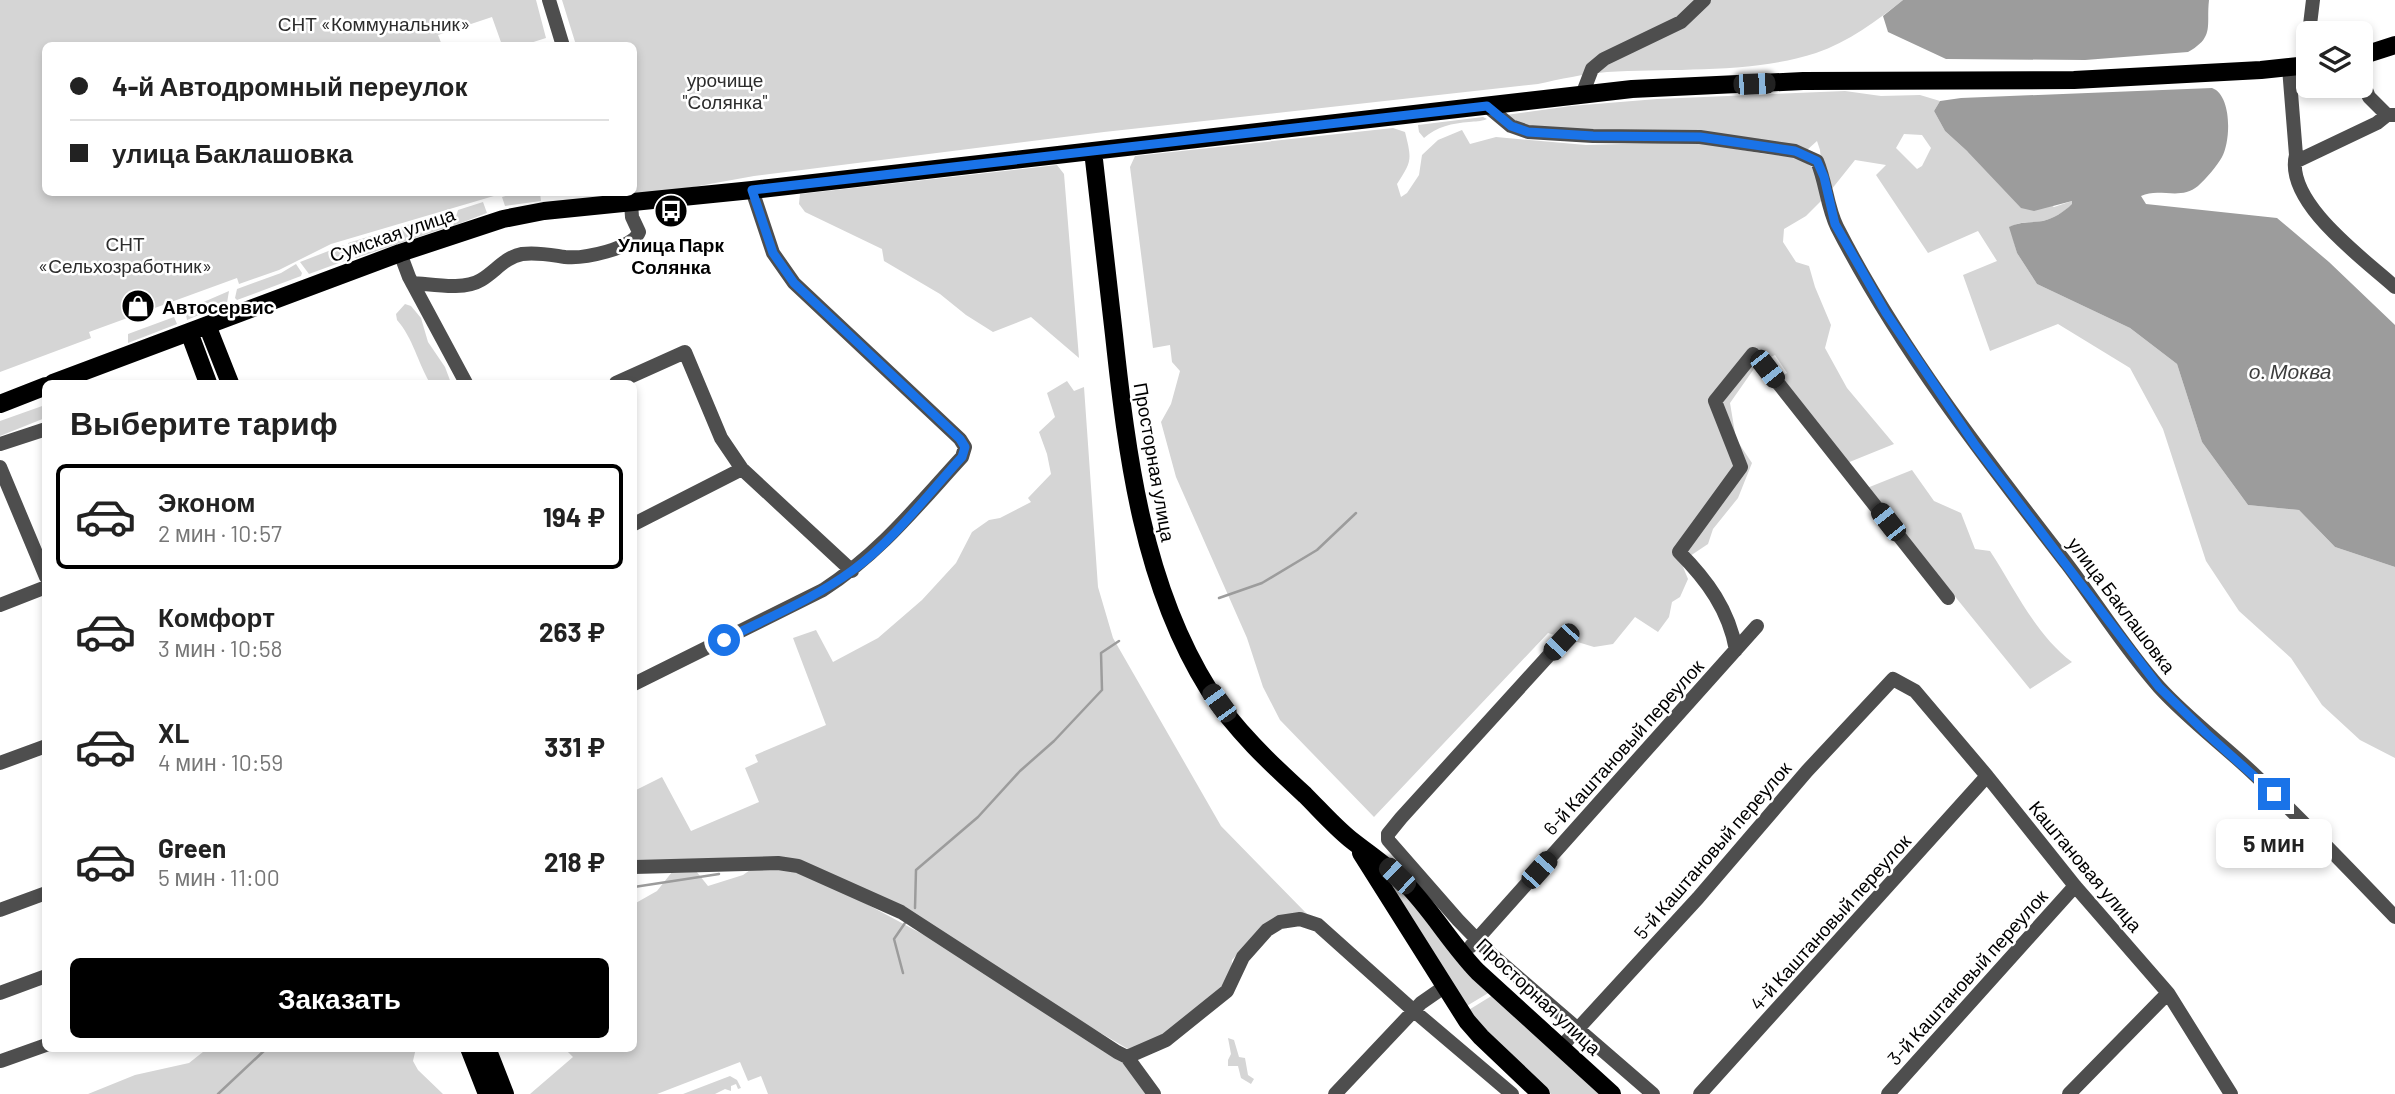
<!DOCTYPE html>
<html lang="ru">
<meta charset="utf-8">
<style>
:root{--surface:#fff;--page:#f6f6f6;--text:#222;--muted:#767676;--line:#e0e0e0;--accent:#000}
body{margin:0;font-family:Barlow,sans-serif;background:var(--page);color:var(--text);height:100vh;display:flex;flex-direction:column;font-size:26px;white-space:nowrap}
*{box-sizing:border-box;margin:0}
p{font-size:23px;color:var(--muted)}
.icon{flex:none;width:38px;height:38px;fill:none;stroke:currentColor;stroke-width:2;stroke-linecap:round;stroke-linejoin:round}
.map{position:relative;flex:1;overflow:hidden}
.drawer{position:absolute;left:42px;top:380px;width:595px;height:672px;display:flex;flex-direction:column;background:var(--surface);border-radius:10px;box-shadow:0 4px 10px #0003}
.drawer>*{flex:none}
.guide{position:absolute;left:42px;top:42px;width:595px;height:154px;border-radius:10px;box-shadow:0 4px 10px #0003;display:grid;align-content:center;height:154px;padding:0 28px;background:var(--surface)}
.tools{position:absolute;left:2296px;top:21px;display:grid;gap:14px}
.tools a{display:grid;place-items:center;width:77px;height:77px;border-radius:10px;background:var(--surface);box-shadow:0 4px 10px #0003;font-size:35px}
.end{position:absolute;width:32px;height:32px;margin:-16px;border:9px solid #1a73e8;background:#fff;box-shadow:0 0 0 4px #fff}
.from{border-radius:50%}
.bubble{position:absolute;height:49px;border-radius:10px;background:var(--surface);box-shadow:0 4px 10px #0003;font-size:23px;font-weight:700;line-height:49px;text-align:center}
.car{position:absolute;width:21px;height:42px;margin:-21px -10px;border-radius:9px;box-shadow:0 0 5px 2px #0007;background:linear-gradient(#222 24%,#8ab4d8 0 40%,#222 0 76%,#8ab4d8 0 86%,#222 0)}
.guide b{display:flex;align-items:center;gap:24px;height:66px;font-size:26px}
.guide b+b{border-top:2px solid var(--line)}
.guide i{width:18px;height:18px;background:var(--text)}
ul{padding:0;list-style:none}
li{display:flex;align-items:center;gap:21px;height:105px;margin:0 14px 10px;padding:0 14px;border:4px solid transparent;border-radius:10px}
li div{flex:1}
li b{display:block;font-size:26px}
li em{font-style:normal;font-weight:700}
li.active{border-color:var(--accent)}
li>.icon{width:63px;height:63px;stroke-width:1.5}
h2{padding:0 28px;font-size:32px;line-height:84px}
.cta{display:flex;gap:14px;margin-top:auto;padding:14px 28px}
.cta a{flex:1;height:80px;border-radius:10px;background:var(--accent);color:#fff;font-size:28px;font-weight:700;line-height:80px;text-align:center}
.map>svg:first-child{display:block}
.green{fill:#d5d5d5;fill-rule:evenodd}
.water{fill:#9c9c9c}
.lines{fill:none;stroke-linecap:round;stroke-linejoin:round}
.stream{stroke:#9c9c9c;stroke-width:2.5}
.minor{stroke:#4e4e4e;stroke-width:14}
.major{stroke:#000;stroke-width:18}
.route{stroke:#1a73e8;stroke-width:9}
.labels{text-anchor:middle;dominant-baseline:central;stroke-width:5;stroke-linejoin:round;paint-order:stroke}
.park-label{font-size:19px;fill:#2c2c2c;stroke:#fff}
.street-label{font-size:19px;fill:#000;stroke:#fff}
.poi-label{font-size:19px;font-weight:bold;fill:#000;stroke:#fff}
.water-label{font-size:21px;font-style:italic;fill:#3d3d3d;stroke:#fff}
</style>
<div class="map">
<svg width="2395" height="1094" viewBox="0 0 2395 1094">
<rect width="100%" height="100%" fill="#fff"/>
<!-- green -->
<path class="green" d="M 0,0 L 536,0 L 546,38 L 524,45 L 502,45 L 492,17 L 438,35 L 442,45 L 46,46 L 46,192 L 504,193 L 331,244 L 279,270 L 239,284 L 237,278 L 89,332 L 91,338 L 0,372 Z
M 562,0 L 1903,0 C 1877,21 1848,42 1816,53 C 1752,74 1673,68 1607,72 C 1584,74 1560,79 1538,84 L 1104,132 L 754,176 L 671,191 L 617,194 L 613,193 L 634,192 L 634,46 L 576,45 Z
M 1845,91 L 1881,96 L 1920,95 L 1940,101 L 1934,111 L 1945,131 L 1967,151 L 2054,207 L 2072,201 L 2073,204 C 2064,212 2054,218 2043,221 C 2030,224 2023,220 2010,227 L 2017,253 L 2037,284 L 2130,328 L 2177,364 L 2202,442 L 2248,505 L 2299,510 L 2335,547 L 2395,567 L 2395,758 L 2360,740 L 2322,705 L 2291,658 L 2239,611 L 2206,561 L 2163,429 L 2130,368 L 2058,324 L 1990,351 L 1963,275 L 1997,261 L 1978,231 L 1928,253 L 1876,175 L 1886,165 L 1855,160 L 1831,190 L 1821,161 L 1820,150 L 1817,141 L 1807,150 L 1527,129 L 1506,115 L 1571,106 L 1657,99 ZM 1904,134 L 1922,135 L 1931,148 L 1922,166 L 1917,169 L 1896,148 Z
M 1483,117 L 1487,119 C 1480,122 1476,121 1469,122 C 1453,123 1436,127 1424,138 L 1419,132 L 1418,125 Z
M 1393,128 L 1405,132 C 1412,160 1412,161 1397,184 L 1401,197 L 1407,193 L 1419,175 L 1422,155 L 1438,140 L 1462,130 L 1470,144 L 1496,137 L 1586,145 L 1697,142 L 1765,154 L 1798,157 L 1816,170 L 1825,197 L 1806,216 L 1784,229 L 1783,242 L 1796,262 L 1809,266 L 1815,287 L 1831,325 L 1825,348 L 1847,388 L 1894,444 L 1847,463 L 1778,378 L 1787,373 L 1775,355 L 1758,363 L 1730,403 L 1736,439 L 1752,463 L 1738,498 L 1713,529 L 1708,544 L 1681,562 L 1688,579 L 1680,597 L 1672,602 L 1669,617 L 1658,632 L 1635,617 L 1613,644 L 1594,647 L 1548,633 L 1374,817 L 1280,720 L 1263,687 L 1247,638 L 1176,477 L 1161,422 L 1171,404 L 1180,371 L 1172,362 L 1170,345 L 1153,348 L 1130,167 L 1135,156 Z
M 1057,165 L 1064,174 L 1079,358 L 1031,317 L 993,332 L 966,315 L 940,294 L 884,261 L 882,249 L 805,212 L 799,204 L 800,194 Z
M 517,193 L 540,193 L 541,201 L 505,206 L 502,197 Z
M 483,202 L 487,213 L 453,226 L 458,210 Z
M 443,214 L 445,228 L 356,258 L 353,256 L 348,243 Z
M 344,245 L 347,260 L 309,274 L 300,262 Z
M 296,264 L 302,273 L 301,276 L 237,300 L 235,298 L 237,289 L 281,273 Z
M 229,291 L 227,303 L 187,320 L 185,310 Z
M 405,304 L 411,306 L 421,318 L 428,342 L 445,367 L 451,383 L 430,383 C 418,363 413,338 397,320 L 396,314 Z
M 174,317 L 177,324 L 128,343 L 128,334 Z
M 1067,381 L 1074,391 L 1084,387 L 1098,587 L 1113,638 L 1221,826 L 1307,914 L 1264,925 L 1232,960 L 1231,972 L 1226,985 L 1157,1040 L 1128,1049 L 1070,1015 L 994,965 L 790,859 L 634,860 L 634,791 L 662,777 L 691,831 L 759,802 L 745,768 L 758,762 L 755,755 L 826,725 L 793,638 L 816,630 L 833,662 L 878,638 L 922,600 L 956,563 L 972,532 L 989,520 L 1000,518 L 1031,502 L 1028,498 L 1051,474 L 1047,454 L 1039,432 L 1055,417 L 1047,393 Z
M 45,405 L 45,418 L 0,436 L 0,421 Z
M 1912,470 L 1934,501 L 1961,513 L 1975,549 L 1990,551 C 2015,589 2035,634 2072,662 L 2030,689 L 1867,488 Z
M 779,867 L 822,880 L 963,956 L 1119,1058 L 1148,1094 L 768,1094 L 761,1076 L 748,1081 L 740,1062 L 657,1094 L 530,1094 L 573,1057 L 564,1048 L 634,1048 L 634,904 L 657,891 L 672,872 L 696,871 L 708,886 L 743,875 L 753,868 Z
M 1396,885 L 1397,885 L 1490,992 L 1465,1007 L 1394,889 Z
M 1493,995 L 1603,1094 L 1551,1094 L 1487,1033 L 1467,1011 Z
M 1228,1038 L 1234,1040 L 1239,1057 L 1245,1058 L 1248,1075 L 1254,1079 L 1251,1084 L 1241,1078 L 1238,1066 L 1228,1066 L 1228,1060 L 1231,1054 Z
M 208,1048 L 416,1048 L 413,1061 L 418,1070 L 443,1094 L 88,1094 L 135,1075 L 189,1063 Z
M 730,1076 L 737,1080 L 741,1088 L 738,1089 L 736,1084 L 731,1086 L 731,1091 L 725,1089 L 715,1094 L 683,1094 Z"/>
<!-- water -->
<path class="water" d="M 1903,0 L 2209,0 C 2206,26 2215,37 2188,52 L 2085,60 L 1946,59 L 1888,32 L 1883,16 Z
M 2212,88 C 2232,95 2231,141 2222,157 C 2217,166 2206,179 2198,186 C 2180,201 2159,187 2141,196 L 2146,204 L 2277,218 L 2329,262 L 2395,325 L 2395,567 L 2335,547 L 2299,510 L 2248,505 L 2202,442 L 2177,364 L 2130,328 L 2037,284 L 2017,253 L 2009,227 C 2021,221 2030,223 2043,221 C 2054,218 2064,212 2072,204 L 2072,201 L 2034,211 L 2021,208 L 1967,151 L 1945,131 L 1934,111 L 1940,101 L 1961,98 Z"/>
<g class="lines">
<!-- stream -->
<path class="stream" d="M 1219,598 L 1262,583 L 1317,550 L 1356,513
M 634,887 L 719,874
M 915,908 L 916,870 L 978,817 L 1020,771 L 1054,741 L 1102,690 L 1101,653 L 1119,641
M 903,973 L 894,939 L 905,923
M 218,1094 L 267,1048"/>
<!-- minor -->
<path class="minor" d="M 549,0 L 563,46
M 2309,33 L 2313,0
M 2303,66 L 2308,43
M 2289,68 L 2296,155 C 2284,202 2364,259 2395,287
M 2361,77 L 2369,97 L 2387,115 L 2394,115
M 1582,95 L 1592,69 L 1604,59 L 1681,22 L 1704,0
M 1487,106 L 1511,126 L 1528,132 L 1593,136 L 1700,137 L 1795,151 L 1817,161 C 1826,182 1827,207 1837,227 C 1899,348 1984,457 2067,564 C 2098,605 2125,649 2159,687 C 2189,720 2225,746 2257,777 C 2304,822 2350,870 2395,917
M 2295,162 L 2377,123 L 2387,115
M 400,253 L 409,277 L 466,383
M 412,283 C 432,284 463,291 481,280 C 496,271 505,257 522,254 C 538,252 551,255 565,257 C 583,259 633,249 639,232 L 632,217 L 631,203
M 616,383 L 685,352 L 721,438 L 742,469
M 0,444 L 46,429
M 0,467 L 46,577
M 634,524 L 742,469 L 852,571
M 0,605 L 46,587
M 1561,642 L 1401,818 L 1388,834 L 1388,840 L 1458,920 L 1490,953 L 1653,1094
M 1736,650 C 1729,610 1707,580 1679,552 L 1741,467 L 1715,401 L 1753,354 L 1767,369 L 1948,598
M 634,684 L 823,590 C 880,553 917,506 962,457 L 965,447 L 960,439 L 794,283 L 773,253 L 752,190
M 0,763 L 46,746
M 634,867 L 778,863 L 798,866 L 901,912 L 1117,1052 L 1127,1057 L 1166,1040 L 1227,991 L 1243,957 L 1267,930 L 1280,922 L 1300,919 L 1318,925 L 1414,1011 L 1512,1094
M 0,910 L 46,893
M 1471,946 L 1757,626
M 0,993 L 46,976
M 1562,1046 L 1698,898 L 1807,771 L 1893,679 L 1915,691 L 1987,776 L 2075,886 L 2168,993 L 2231,1094
M 1127,1057 L 1154,1094
M 1,1061 L 46,1045
M 1335,1094 L 1421,1003 L 1444,987
M 1700,1094 L 1987,776
M 1888,1094 L 2075,886
M 2069,1094 L 2168,993"/>
<!-- major -->
<path class="major" d="M 2361,56 L 2395,45
M 1093,151 C 1100,212 1107,273 1114,335 C 1127,456 1143,585 1209,690 C 1235,730 1270,763 1305,795 C 1320,810 1334,826 1350,839 C 1369,854 1387,866 1404,882 C 1432,910 1451,944 1478,972 L 1612,1094
M 207,325 L 230,383
M 189,332 L 208,383
M 53,383 L 400,253 L 503,219 L 544,211 L 752,190 L 1632,89 L 1803,81 L 2074,80 L 2261,70 L 2308,65
M 0,404 L 46,386
M 1361,853 L 1467,1021 L 1481,1037 L 1541,1094
M 469,1048 L 487,1094
M 487,1048 L 505,1094"/>
</g>
<g class="lines">
<!-- route -->
<path class="route" d="M 724,640 C 767,618 814,599 853,570 C 894,540 928,494 962,457 L 965,447 L 960,439 L 794,283 L 773,253 L 752,190 L 1487,106 L 1511,126 L 1528,132 L 1593,136 L 1700,137 L 1795,151 L 1817,161 L 1824,177 L 1835,224 L 1886,313 L 1975,445 L 2159,687 L 2206,733 L 2274,794"/>
</g>
<!-- icons -->
<defs>
<symbol id="bus-disc" viewBox="-11 -11 22 22"><circle r="9.5" fill="#000" stroke="#fff"/><path d="M-5-6H5V4H4V6H2V4H-2V6H-4V4H-5ZM-3.5-4V0h7V-4ZM-3.5 1.2v1.5H-2V1.2ZM2 1.2v1.5H3.5V1.2Z" fill="#fff"/></symbol>
<symbol id="shop-disc" viewBox="-11 -11 22 22"><circle r="9.5" fill="#000" stroke="#fff"/><path d="M-5-2.5h2.3a2.7 3.5 0 0 1 5.4 0H5L5.5 6h-11ZM-1.5-2.5h3a1.5 2.3 0 0 0-3 0Z" fill="#fff"/></symbol>
</defs>
<g fill-rule="evenodd">
<use href="#bus-disc" x="652" y="192" width="38" height="38"/>
<use href="#shop-disc" x="119" y="287" width="38" height="38"/>
</g>
<g class="labels">
<!-- park labels -->
<g class="park-label">
<text x="374" y="23">СНТ «Коммунальник»</text>
<text x="725" y="79">урочище<tspan x="725" dy="22">"Солянка"</tspan></text>
<text x="125" y="243">СНТ<tspan x="125" dy="22">«Сельхозработник»</tspan></text>
</g>
<!-- street labels -->
<g class="street-label">
<text transform="translate(392 234) rotate(-19)">Сумская улица</text>
<text transform="translate(1155 462) rotate(80)">Просторная улица</text>
<text transform="translate(2122 605) rotate(53)">улица Баклашовка</text>
<text transform="translate(1623 747) rotate(-48)">6-й Каштановый переулок</text>
<text transform="translate(1712 850) rotate(-49)">5-й Каштановый переулок</text>
<text transform="translate(2086 866) rotate(50)">Каштановая улица</text>
<text transform="translate(1830 922) rotate(-48)">4-й Каштановый переулок</text>
<text transform="translate(1967 977) rotate(-48)">3-й Каштановый переулок</text>
<text transform="translate(1539 996) rotate(43)">Просторная улица</text>
</g>
<!-- poi labels -->
<g class="poi-label">
<text x="671" y="244">Улица Парк<tspan x="671" dy="22">Солянка</tspan></text>
<text x="162" y="306" text-anchor="start">Автосервис</text>
</g>
<!-- water labels -->
<g class="water-label">
<text x="2290" y="370">о. Моква</text>
</g>
</g>
</svg>
<div class="tools">
<a><svg class="icon" aria-label="layers" viewBox="0 0 24 24"><path d="M12 4l9 5-9 5-9-5zM3 14l9 5 9-5"/></svg></a>
</div>
<i class="end from" style="left:724px;top:640px"></i>
<i class="end" style="left:2274px;top:794px"></i>
<div class="bubble" style="left:2216px;top:819px;width:116px">5 мин</div>
<i class="car" style="left:1754px;top:84px;rotate:88deg"></i>
<i class="car" style="left:1767px;top:369px;rotate:142deg"></i>
<i class="car" style="left:1888px;top:522px;rotate:322deg"></i>
<i class="car" style="left:1561px;top:642px;rotate:223deg"></i>
<i class="car" style="left:1219px;top:703px;rotate:324deg"></i>
<i class="car" style="left:1539px;top:870px;rotate:42deg"></i>
<i class="car" style="left:1397px;top:876px;rotate:314deg"></i>
<div class="guide">
<b><i class="from"></i>4-й Автодромный переулок</b>
<b><i></i>улица Баклашовка</b>
</div>
<section class="drawer">
<h2>Выберите тариф</h2>
<ul>
<li class="active"><svg class="icon" aria-label="car" viewBox="0 0 24 24"><path d="M5 17H2v-5l4-1 3-4h7l3 4 3 1v5h-3M9 17h6M6 11h13"/><circle cx="7" cy="17" r="2"/><circle cx="17" cy="17" r="2"/></svg><div><b>Эконом</b><p>2 мин · 10:57</p></div><em>194 ₽</em></li>
<li><svg class="icon" aria-label="car" viewBox="0 0 24 24"><path d="M5 17H2v-5l4-1 3-4h7l3 4 3 1v5h-3M9 17h6M6 11h13"/><circle cx="7" cy="17" r="2"/><circle cx="17" cy="17" r="2"/></svg><div><b>Комфорт</b><p>3 мин · 10:58</p></div><em>263 ₽</em></li>
<li><svg class="icon" aria-label="car" viewBox="0 0 24 24"><path d="M5 17H2v-5l4-1 3-4h7l3 4 3 1v5h-3M9 17h6M6 11h13"/><circle cx="7" cy="17" r="2"/><circle cx="17" cy="17" r="2"/></svg><div><b>XL</b><p>4 мин · 10:59</p></div><em>331 ₽</em></li>
<li><svg class="icon" aria-label="car" viewBox="0 0 24 24"><path d="M5 17H2v-5l4-1 3-4h7l3 4 3 1v5h-3M9 17h6M6 11h13"/><circle cx="7" cy="17" r="2"/><circle cx="17" cy="17" r="2"/></svg><div><b>Green</b><p>5 мин · 11:00</p></div><em>218 ₽</em></li>
</ul>
<div class="cta"><a>Заказать</a></div>
</section>
</div>
